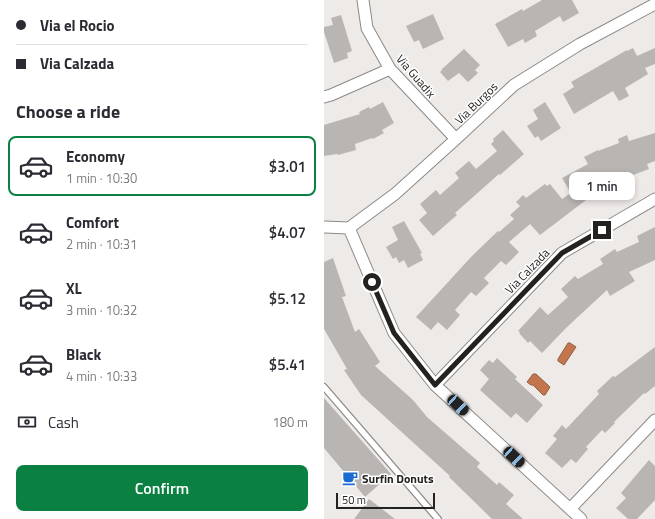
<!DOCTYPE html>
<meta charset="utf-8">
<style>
:root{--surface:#fff;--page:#f7f7f7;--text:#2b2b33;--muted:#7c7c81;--line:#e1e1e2;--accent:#0b8043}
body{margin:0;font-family:"Titillium Web",sans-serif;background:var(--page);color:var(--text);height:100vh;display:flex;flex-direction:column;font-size:15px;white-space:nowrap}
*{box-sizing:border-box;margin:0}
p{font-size:13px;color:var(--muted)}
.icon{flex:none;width:22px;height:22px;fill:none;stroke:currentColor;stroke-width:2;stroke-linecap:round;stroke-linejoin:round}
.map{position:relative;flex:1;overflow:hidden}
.sheet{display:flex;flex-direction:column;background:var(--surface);width:324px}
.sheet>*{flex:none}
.guide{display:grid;align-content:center;height:88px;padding:0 16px;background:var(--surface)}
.scale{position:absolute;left:12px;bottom:10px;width:99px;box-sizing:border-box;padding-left:4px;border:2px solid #242221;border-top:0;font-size:11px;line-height:14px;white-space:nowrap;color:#242221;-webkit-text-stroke:3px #fff;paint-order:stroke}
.end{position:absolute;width:18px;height:18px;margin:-9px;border:5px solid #242221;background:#fff;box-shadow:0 0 0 2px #fff}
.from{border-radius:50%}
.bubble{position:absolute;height:28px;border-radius:8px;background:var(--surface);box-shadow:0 2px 6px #0003;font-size:13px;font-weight:600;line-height:28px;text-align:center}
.car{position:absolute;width:12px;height:24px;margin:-12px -6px;border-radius:5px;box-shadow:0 0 3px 1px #0007;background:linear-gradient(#222 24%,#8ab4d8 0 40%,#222 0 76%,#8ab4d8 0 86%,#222 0)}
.guide b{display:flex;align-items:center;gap:14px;height:38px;font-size:15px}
.guide b+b{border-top:1px solid var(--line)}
.guide i{width:10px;height:10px;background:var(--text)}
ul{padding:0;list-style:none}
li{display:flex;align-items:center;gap:12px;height:60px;margin:0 8px 6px;padding:0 8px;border:2px solid transparent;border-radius:8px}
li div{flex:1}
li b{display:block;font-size:15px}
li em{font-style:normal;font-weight:600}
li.selected{border-color:var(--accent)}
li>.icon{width:36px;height:36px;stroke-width:1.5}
h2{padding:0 16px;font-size:18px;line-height:48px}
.pay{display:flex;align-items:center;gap:10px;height:44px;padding:0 16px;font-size:15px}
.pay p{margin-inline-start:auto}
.button{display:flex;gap:8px;margin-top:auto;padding:8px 16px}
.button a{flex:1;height:46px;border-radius:8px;background:var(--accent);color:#fff;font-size:16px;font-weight:600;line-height:46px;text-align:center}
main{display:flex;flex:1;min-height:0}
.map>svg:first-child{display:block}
.water{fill:#c3764e;stroke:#935d40}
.building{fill:#b9b5b3}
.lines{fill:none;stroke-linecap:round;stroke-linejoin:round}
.lane-casing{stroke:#8d8987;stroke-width:8}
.street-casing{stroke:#8d8987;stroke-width:13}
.lane{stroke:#fff;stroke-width:5.5}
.street{stroke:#fff;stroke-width:11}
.route{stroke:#242221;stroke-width:5}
.labels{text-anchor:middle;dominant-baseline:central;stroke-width:3;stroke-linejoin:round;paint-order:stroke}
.street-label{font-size:12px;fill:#242221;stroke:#fff}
.poi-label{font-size:12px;font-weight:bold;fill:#242221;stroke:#fff;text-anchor:start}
</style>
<main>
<section class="sheet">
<div class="guide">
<b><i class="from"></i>Via el Rocio</b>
<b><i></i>Via Calzada</b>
</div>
<h2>Choose a ride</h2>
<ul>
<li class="selected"><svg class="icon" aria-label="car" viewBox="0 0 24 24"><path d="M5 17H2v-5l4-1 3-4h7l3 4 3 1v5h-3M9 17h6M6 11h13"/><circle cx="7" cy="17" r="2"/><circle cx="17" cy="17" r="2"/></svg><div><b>Economy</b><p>1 min · 10:30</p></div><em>$3.01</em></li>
<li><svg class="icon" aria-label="car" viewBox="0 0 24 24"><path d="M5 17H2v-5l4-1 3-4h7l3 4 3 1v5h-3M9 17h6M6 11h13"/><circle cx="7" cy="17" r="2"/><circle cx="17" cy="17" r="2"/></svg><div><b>Comfort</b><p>2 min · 10:31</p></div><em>$4.07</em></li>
<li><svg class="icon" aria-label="car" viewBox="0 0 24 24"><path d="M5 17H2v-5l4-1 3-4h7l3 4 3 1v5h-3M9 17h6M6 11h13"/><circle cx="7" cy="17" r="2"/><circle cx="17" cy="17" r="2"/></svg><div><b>XL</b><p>3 min · 10:32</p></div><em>$5.12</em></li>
<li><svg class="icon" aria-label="car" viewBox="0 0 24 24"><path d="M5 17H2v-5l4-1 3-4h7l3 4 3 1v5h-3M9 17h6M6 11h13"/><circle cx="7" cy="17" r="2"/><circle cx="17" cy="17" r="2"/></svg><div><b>Black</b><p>4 min · 10:33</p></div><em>$5.41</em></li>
</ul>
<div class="pay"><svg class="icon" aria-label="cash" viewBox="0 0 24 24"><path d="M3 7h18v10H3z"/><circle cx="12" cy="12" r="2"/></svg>Cash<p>180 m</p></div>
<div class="button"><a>Confirm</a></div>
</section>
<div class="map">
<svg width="331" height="519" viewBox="0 0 331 519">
<rect width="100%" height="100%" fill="#eeeae8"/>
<!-- water -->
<path class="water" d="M 244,343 L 246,343 L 252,347 L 240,365 L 234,361 L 234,359 Z
M 209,374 L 212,374 L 226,387 L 221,395 L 219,395 L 209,385 L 207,385 L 203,382 Z"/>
<!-- building -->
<path class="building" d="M 218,0 L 248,0 L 255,13 L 239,22 L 236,16 L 211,31 L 213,36 L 201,43 L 199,39 L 184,47 L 171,24 L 198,9 L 199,11 Z
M 109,14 L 120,39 L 99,49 L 95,40 L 90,42 L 82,26 Z
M 17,15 L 28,51 L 23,53 L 24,58 L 10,63 L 0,32 L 0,27 L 9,25 L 7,18 Z
M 309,48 L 313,56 L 331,48 L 331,64 L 321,68 L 324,74 L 301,88 L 305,96 L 295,101 L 289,91 L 250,114 L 239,94 L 250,87 L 247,82 L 303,50 L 303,51 Z
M 140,49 L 156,65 L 151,70 L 154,73 L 144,82 L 135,73 L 124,81 L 116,72 L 118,70 L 118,69 Z
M 59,102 L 70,123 L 58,130 L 60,133 L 49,139 L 48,138 L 31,144 L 32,150 L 14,155 L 13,154 L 0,156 L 0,125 L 36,114 L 35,112 L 45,107 L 46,109 Z
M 221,102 L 237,128 L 217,141 L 214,136 L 211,138 L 203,126 L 214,119 L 209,110 Z
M 179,130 L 200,154 L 176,175 L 175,174 L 131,213 L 133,215 L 109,236 L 95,220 L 103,213 L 96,204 L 112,190 L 116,195 L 135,178 L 131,173 L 145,161 L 152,169 L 173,151 L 167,144 L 170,141 L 169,139 Z
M 331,133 L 331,161 L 323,164 L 325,169 L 304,177 L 305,180 L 288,187 L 262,200 L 216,235 L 206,224 L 185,242 L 195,252 L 182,265 L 177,261 L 160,278 L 165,283 L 152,296 L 147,292 L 131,310 L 136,315 L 123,330 L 114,322 L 107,330 L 92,317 L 148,256 L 174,231 L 175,232 L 190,219 L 186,215 L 196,206 L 192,202 L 199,195 L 202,198 L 221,184 L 223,186 L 226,184 L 238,199 L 247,193 L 238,178 L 264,164 L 260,157 L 274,150 L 274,151 L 295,143 L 294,139 L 303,135 L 305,141 Z
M 80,221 L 98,253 L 96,254 L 99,260 L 84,268 L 80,260 L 75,263 L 72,257 L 69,259 L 62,247 L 74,240 L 68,227 Z
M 331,227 L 331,260 L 305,272 L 311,281 L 286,296 L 283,290 L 243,327 L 218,353 L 206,341 L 204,343 L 195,333 L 196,332 L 194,331 L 216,307 L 224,315 L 244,297 L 237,289 L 251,276 L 254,279 L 279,264 L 276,259 L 291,249 L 293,252 L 315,242 L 313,236 Z
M 9,258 L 22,296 L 18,297 L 31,332 L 35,329 L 56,362 L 51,366 L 89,400 L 103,417 L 156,463 L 153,467 L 173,485 L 175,482 L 190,495 L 182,504 L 199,519 L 168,519 L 125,477 L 126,476 L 37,395 L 20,370 L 23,369 L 0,329 L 0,262 Z
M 331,347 L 331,386 L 321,394 L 320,393 L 290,422 L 291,423 L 281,433 L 278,430 L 262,447 L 264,449 L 252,463 L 247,459 L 238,468 L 221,453 L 233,439 L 229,436 L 238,425 L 242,429 L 275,394 L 273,391 L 289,376 L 291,377 Z
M 173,358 L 193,377 L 191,379 L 219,405 L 203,423 L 192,413 L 187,418 L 156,390 L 165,379 L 156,370 L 165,360 L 169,363 Z
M 0,398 L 67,474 L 41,497 L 0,448 Z
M 325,460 L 331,466 L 331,500 L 313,519 L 304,519 L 292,508 L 302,498 L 297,493 Z
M 45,499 L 71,519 L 30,519 Z"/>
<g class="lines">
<defs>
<path id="lane" d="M 0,387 L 114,519"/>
<path id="street" d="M 39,0 L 43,28 L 66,69 L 132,139
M 0,97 L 7,95 L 66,69
M 0,227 L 25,228 L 71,194 L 132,139 L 190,85 L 256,44 L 331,4
M 25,228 L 70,333 L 111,385 L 257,519
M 111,385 L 238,253 L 331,199
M 246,509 L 331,420"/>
</defs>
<!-- lane casing -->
<use href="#lane" class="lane-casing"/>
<!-- street casing -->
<use href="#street" class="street-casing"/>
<!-- lane -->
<use href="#lane" class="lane"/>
<!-- street -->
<use href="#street" class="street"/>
</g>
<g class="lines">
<!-- route -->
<path class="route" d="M 48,282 L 70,333 L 111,385 L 238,253 L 278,230"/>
</g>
<!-- icons -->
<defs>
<symbol id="cafe-bare" viewBox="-9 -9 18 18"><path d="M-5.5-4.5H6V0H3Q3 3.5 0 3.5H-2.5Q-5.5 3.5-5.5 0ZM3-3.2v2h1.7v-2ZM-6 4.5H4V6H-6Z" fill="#1a6ad4" stroke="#fff" stroke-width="2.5" paint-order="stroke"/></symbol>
</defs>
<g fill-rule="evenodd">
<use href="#cafe-bare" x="15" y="467" width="22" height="22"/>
</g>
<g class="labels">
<!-- street labels -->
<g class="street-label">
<text transform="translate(92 76) rotate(49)">Via Guadix</text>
<text transform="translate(152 103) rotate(-44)">Via Burgos</text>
<text transform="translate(203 271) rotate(-46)">Via Calzada</text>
</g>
<!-- poi labels -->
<g class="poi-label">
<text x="38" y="478">Surfin Donuts</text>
</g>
</g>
</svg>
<div class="scale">50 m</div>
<i class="end from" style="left:48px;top:282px"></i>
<i class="end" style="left:278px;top:230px"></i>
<div class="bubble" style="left:245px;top:172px;width:66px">1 min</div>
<i class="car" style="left:134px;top:405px;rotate:133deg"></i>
<i class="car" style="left:190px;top:457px;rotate:133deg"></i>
</div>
</main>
